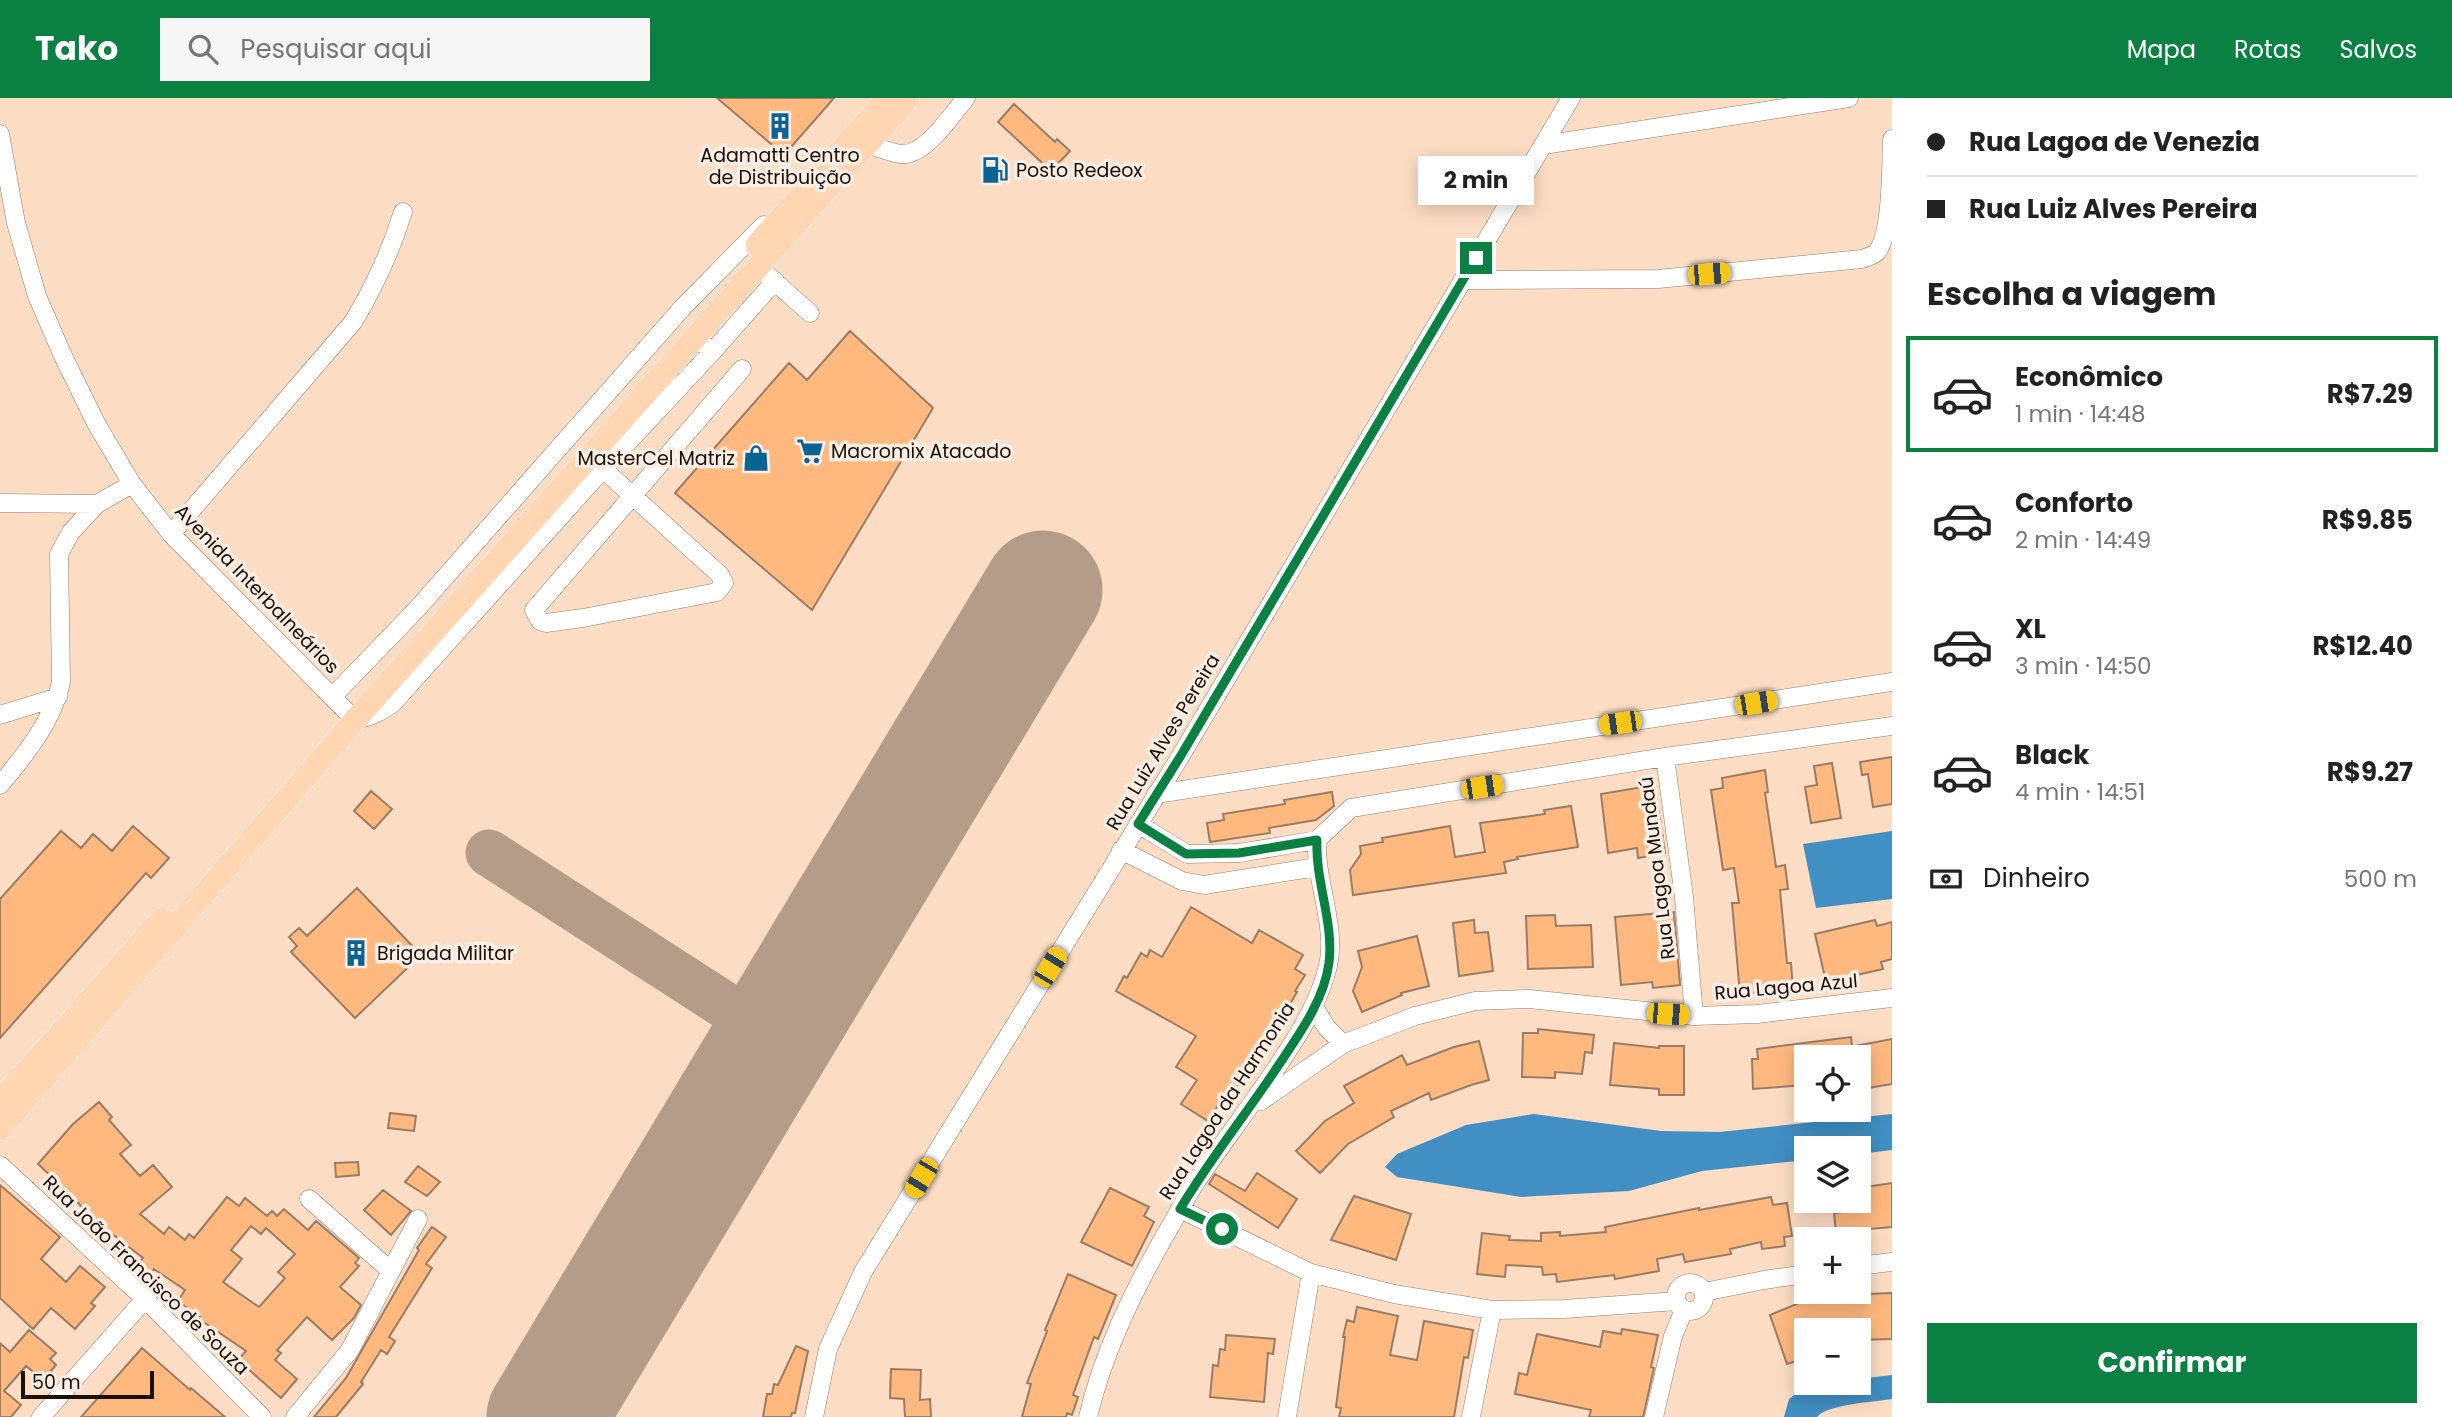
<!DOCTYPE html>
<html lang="pt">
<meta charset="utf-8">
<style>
:root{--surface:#fff;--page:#f6f6f6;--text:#222;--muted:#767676;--line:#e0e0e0;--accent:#0b8043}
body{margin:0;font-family:Poppins,sans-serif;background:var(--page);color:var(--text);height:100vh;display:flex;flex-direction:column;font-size:26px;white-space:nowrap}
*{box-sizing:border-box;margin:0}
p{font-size:23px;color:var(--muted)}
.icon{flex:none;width:38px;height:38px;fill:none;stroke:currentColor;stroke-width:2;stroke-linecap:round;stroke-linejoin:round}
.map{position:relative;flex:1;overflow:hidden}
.details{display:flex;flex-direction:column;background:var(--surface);width:560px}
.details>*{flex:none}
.banner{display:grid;align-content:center;height:154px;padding:0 35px;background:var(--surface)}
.fabs{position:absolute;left:1794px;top:947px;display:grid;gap:14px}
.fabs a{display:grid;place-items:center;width:77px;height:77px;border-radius:0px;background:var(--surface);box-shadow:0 4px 18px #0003;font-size:35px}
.scale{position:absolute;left:21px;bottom:18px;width:133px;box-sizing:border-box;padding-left:7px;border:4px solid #1a0f07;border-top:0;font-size:19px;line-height:24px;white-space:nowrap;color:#1a0f07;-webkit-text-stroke:5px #fbeee4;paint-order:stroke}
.end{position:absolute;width:32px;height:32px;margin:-16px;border:9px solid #0b8043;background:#fff;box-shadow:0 0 0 4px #fff}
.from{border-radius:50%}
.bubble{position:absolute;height:49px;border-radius:0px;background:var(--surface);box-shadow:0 4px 18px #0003;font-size:23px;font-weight:700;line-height:49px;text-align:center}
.car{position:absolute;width:21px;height:42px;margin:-21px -10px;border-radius:9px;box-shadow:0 0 5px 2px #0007;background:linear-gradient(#f5c518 24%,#345 0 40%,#f5c518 0 76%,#345 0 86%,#f5c518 0)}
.banner b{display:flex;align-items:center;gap:24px;height:66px;font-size:26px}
.banner b+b{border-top:2px solid var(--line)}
.banner i{width:18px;height:18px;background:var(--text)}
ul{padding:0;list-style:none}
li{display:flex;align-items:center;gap:21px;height:116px;margin:0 14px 10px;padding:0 21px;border:4px solid transparent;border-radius:0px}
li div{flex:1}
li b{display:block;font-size:26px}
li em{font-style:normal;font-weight:700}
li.active{border-color:var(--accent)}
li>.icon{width:63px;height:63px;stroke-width:1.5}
h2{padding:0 35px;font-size:32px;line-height:84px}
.pay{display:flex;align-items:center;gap:18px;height:77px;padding:0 35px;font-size:26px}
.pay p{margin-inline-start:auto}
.primary-button{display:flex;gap:14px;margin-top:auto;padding:14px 35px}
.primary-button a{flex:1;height:80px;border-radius:0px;background:var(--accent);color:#fff;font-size:28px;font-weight:700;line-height:80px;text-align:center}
header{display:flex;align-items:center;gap:42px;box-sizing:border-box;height:98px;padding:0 35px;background:var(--accent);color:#fff}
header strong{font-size:33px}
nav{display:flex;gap:38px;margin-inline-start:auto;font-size:24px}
.search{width:490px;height:63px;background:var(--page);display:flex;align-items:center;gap:18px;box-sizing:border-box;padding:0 24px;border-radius:0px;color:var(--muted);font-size:26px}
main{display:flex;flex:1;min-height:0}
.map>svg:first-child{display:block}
.water{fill:#418fc3}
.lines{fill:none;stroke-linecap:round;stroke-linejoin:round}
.taxiway{stroke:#b49c88;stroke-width:47}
.runway{stroke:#b49c88;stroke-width:119}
.building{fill:#ffb97f;stroke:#997c66;stroke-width:2;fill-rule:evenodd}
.minor-casing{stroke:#987c66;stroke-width:19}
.major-casing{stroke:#fff;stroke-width:24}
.minor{stroke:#fff;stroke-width:18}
.major{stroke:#ffd5b2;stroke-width:23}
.route{stroke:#0b8043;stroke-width:9}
.labels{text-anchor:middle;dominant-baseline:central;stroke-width:7;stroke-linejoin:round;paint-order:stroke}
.poi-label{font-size:19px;fill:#1a0f07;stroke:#fbeee4;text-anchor:start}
.street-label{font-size:19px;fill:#1a0f07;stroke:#fbeee4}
</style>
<header>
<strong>Tako</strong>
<div class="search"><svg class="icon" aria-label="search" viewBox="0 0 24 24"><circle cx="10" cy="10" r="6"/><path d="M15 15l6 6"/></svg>Pesquisar aqui</div>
<nav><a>Mapa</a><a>Rotas</a><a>Salvos</a></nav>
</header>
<main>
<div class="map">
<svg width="1892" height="1319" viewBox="0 0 1892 1319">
<rect width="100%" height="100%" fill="#fcddc4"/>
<!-- water -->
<path class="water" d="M 1892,733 L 1892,801 L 1816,810 L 1803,746 Z
M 1534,1016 L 1661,1033 L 1719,1034 L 1892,1016 L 1892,1052 L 1859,1056 L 1858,1050 L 1806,1050 L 1806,1062 L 1702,1073 L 1629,1093 L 1521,1099 L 1397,1079 L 1385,1069 L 1397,1056 L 1466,1027 Z
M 1892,1277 L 1892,1301 C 1875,1304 1827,1306 1817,1319 L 1784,1319 L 1789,1301 L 1807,1287 L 1858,1284 L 1859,1281 Z"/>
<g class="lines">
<!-- taxiway -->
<path class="taxiway" d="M 489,755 L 774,939"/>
<!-- runway -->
<path class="runway" d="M 546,1319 L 1043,492"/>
</g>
<!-- building -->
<path class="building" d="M 717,0 L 834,0 L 784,57 Z
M 1014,6 L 1055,44 L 1057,41 L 1070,53 L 1051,73 L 998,24 Z
M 850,233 L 933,310 L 812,512 L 675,395 L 789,265 L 807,282 Z
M 1892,659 L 1892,706 L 1873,709 L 1868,676 L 1862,677 L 1860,664 Z
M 1832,665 L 1841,720 L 1811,725 L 1805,689 L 1817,687 L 1814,668 Z
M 1765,672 L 1768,694 L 1765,695 L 1776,769 L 1785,767 L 1788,791 L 1780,792 L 1787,865 L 1791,865 L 1793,891 L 1740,896 L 1732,805 L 1739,805 L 1734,770 L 1723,772 L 1711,692 L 1723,690 L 1722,680 Z
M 1655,687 L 1665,755 L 1638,760 L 1637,750 L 1608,755 L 1601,696 Z
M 371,693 L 392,711 L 374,731 L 354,713 Z
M 1332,694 L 1334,708 L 1316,722 L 1269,730 L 1270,735 L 1210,744 L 1207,725 L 1224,722 L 1223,716 L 1285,706 L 1284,702 Z
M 1571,708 L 1578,749 L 1517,759 L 1518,761 L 1504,764 L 1506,775 L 1353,797 L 1350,772 L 1361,756 L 1360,748 L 1383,744 L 1382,740 L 1450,728 L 1455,759 L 1485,754 L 1480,725 L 1545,716 L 1544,712 Z
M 133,728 L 169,760 L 151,780 L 146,775 L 0,940 L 0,801 L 61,733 L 81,750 L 93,736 L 112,753 Z
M 357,790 L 421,857 L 355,920 L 291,854 L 297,848 L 289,839 L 299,830 L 307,838 Z
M 1191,809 L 1252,845 L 1259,832 L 1303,857 L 1295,871 L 1305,877 L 1295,893 L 1297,894 L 1282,920 L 1279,918 L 1249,972 L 1247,971 L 1229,1001 L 1224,998 L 1208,1023 L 1181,1006 L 1197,982 L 1176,969 L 1196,938 L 1116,893 L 1124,878 L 1127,880 L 1141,855 L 1147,859 L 1150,852 L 1162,859 Z
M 1674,814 L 1680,887 L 1653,890 L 1652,884 L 1621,887 L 1615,819 Z
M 1555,817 L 1556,828 L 1591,827 L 1593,869 L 1528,871 L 1526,818 Z
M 1474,822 L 1475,835 L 1488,834 L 1493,873 L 1459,878 L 1453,825 Z
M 1875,822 L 1877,828 L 1892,824 L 1892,861 L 1881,864 L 1883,871 L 1826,884 L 1815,836 Z
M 1417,838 L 1429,888 L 1401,895 L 1402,897 L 1362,914 L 1353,893 L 1362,869 L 1358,853 Z
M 1538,931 L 1594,937 L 1592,955 L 1585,954 L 1582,976 L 1555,974 L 1555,980 L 1522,979 L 1523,935 L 1538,935 Z
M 1851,939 L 1853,959 L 1806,959 L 1806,987 L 1753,991 L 1752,961 L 1758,961 L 1757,951 Z
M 1892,941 L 1892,986 L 1862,991 L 1858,959 L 1857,959 L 1855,948 Z
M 1479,943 L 1489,982 L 1471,987 L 1431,1002 L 1429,995 L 1391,1013 L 1394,1019 L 1348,1046 L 1320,1075 L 1296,1053 L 1325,1023 L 1354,1005 L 1344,988 L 1402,957 L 1407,967 L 1454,949 Z
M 1614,945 L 1659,950 L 1659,948 L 1684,948 L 1684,997 L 1659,997 L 1659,991 L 1610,987 Z
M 99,1004 L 112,1019 L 109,1022 L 131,1047 L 120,1056 L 140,1078 L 153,1067 L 172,1089 L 140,1116 L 164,1136 L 169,1129 L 185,1142 L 189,1136 L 194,1140 L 227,1099 L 239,1108 L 245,1100 L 267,1118 L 272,1113 L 277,1118 L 284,1111 L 308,1132 L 316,1123 L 359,1160 L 355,1165 L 359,1168 L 340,1189 L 361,1207 L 354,1220 L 332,1242 L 307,1219 L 277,1252 L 281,1255 L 275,1262 L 297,1281 L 281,1300 L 238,1262 L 246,1253 L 199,1221 L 200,1219 L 178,1203 L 185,1192 L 154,1171 L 146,1181 L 134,1171 L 143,1160 L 111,1135 L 102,1143 L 82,1121 L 88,1116 L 70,1096 L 38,1066 L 73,1026 ZM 251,1128 L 261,1136 L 266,1130 L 295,1156 L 278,1174 L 285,1180 L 259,1209 L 223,1184 L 242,1161 L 231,1152 Z
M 390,1015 L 416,1018 L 414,1033 L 388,1030 Z
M 358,1064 L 359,1077 L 336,1079 L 335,1065 Z
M 418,1068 L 440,1084 L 427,1098 L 405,1084 Z
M 1257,1075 L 1297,1101 L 1278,1130 L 1209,1086 L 1215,1076 L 1245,1093 Z
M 1892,1085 L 1892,1129 L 1836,1134 L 1834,1115 L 1843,1114 L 1841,1102 L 1858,1102 L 1858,1090 Z
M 0,1087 L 60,1139 L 41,1161 L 66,1184 L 80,1168 L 105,1189 L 91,1205 L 95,1208 L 75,1231 L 51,1210 L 33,1231 L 0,1200 Z
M 1110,1090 L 1149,1109 L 1144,1118 L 1154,1124 L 1132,1168 L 1081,1144 Z
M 383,1092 L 411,1113 L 391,1137 L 364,1112 Z
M 1354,1098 L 1411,1116 L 1396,1162 L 1331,1142 Z
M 1771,1099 L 1773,1107 L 1787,1105 L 1792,1138 L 1784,1139 L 1785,1148 L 1762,1151 L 1761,1144 L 1730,1151 L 1731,1156 L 1685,1164 L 1683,1156 L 1657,1161 L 1659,1173 L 1615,1181 L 1614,1177 L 1557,1184 L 1556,1176 L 1543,1177 L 1542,1169 L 1506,1167 L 1505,1179 L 1477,1176 L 1482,1135 L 1510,1138 L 1509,1142 L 1541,1143 L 1541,1135 L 1560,1134 L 1560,1138 L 1606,1134 L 1605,1129 L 1699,1110 L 1699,1112 Z
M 432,1129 L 446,1139 L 426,1166 L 432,1170 L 389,1239 L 395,1243 L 387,1256 L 381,1252 L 361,1284 L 363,1286 L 336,1319 L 314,1319 L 346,1280 L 419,1152 L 417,1150 Z
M 1068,1176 L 1116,1197 L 1098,1241 L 1094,1239 L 1073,1297 L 1078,1299 L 1072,1317 L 1067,1315 L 1066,1319 L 1022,1319 L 1031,1286 L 1027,1285 L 1047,1233 L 1045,1232 Z
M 1892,1195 L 1892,1241 L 1858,1242 L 1858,1232 L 1806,1232 L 1806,1260 L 1787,1266 L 1770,1217 L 1816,1198 Z
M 1357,1209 L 1398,1218 L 1390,1257 L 1417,1262 L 1424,1223 L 1473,1232 L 1468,1260 L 1464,1259 L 1454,1319 L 1339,1319 L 1341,1310 L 1336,1309 L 1345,1239 L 1343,1239 L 1347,1222 L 1354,1224 Z
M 1622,1231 L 1658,1237 L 1651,1269 L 1654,1270 L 1643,1319 L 1589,1319 L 1591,1312 L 1515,1296 L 1519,1275 L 1527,1277 L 1537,1236 L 1600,1249 L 1603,1233 L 1621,1236 Z
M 29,1232 L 56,1255 L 50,1261 L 56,1267 L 43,1282 L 26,1268 L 4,1293 L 21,1307 L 11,1319 L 0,1319 L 0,1245 L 10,1254 Z
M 1226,1237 L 1275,1241 L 1273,1256 L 1268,1255 L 1264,1304 L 1210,1299 L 1213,1267 L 1218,1268 L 1220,1251 L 1225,1252 Z
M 796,1248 L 808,1253 L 795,1315 L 792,1315 L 791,1319 L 763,1319 L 767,1296 L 772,1296 L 774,1286 L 778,1287 Z
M 142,1250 L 190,1292 L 191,1290 L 225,1319 L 81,1319 Z
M 891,1271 L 921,1272 L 920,1302 L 930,1301 L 931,1319 L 905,1319 L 904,1301 L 890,1300 Z"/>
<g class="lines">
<defs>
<path id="minor" d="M 0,36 L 16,125 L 37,198 L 64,260 L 97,327 L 132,386 L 171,436 L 355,622 C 371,619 381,614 394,604 L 603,371
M 867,46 C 877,49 889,54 900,56 C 925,59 951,17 966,0
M 1543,47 L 1849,0
M 765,175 L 810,215
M 1463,182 L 1658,181 L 1862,161 C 1867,159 1873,158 1877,154 C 1892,135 1891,68 1892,41
M 703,246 L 713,253 L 775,183
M 713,253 L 603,371 L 720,477 L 724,485 L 717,494 L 583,520 L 546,525 L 540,523 L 534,512 L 742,271
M 0,405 L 97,406 L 132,386
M 171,436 L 353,224 C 375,188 390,155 403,114
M 332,599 L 417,511 L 684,208 L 764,127
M 0,617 L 58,599
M 1665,659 L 1684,799 L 1694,918
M 0,687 C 25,657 53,623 61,584 L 59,456 L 71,434 L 97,406
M 1156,696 L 1892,584
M 1138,726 L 1187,756 L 1239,755 L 1317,742
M 1121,752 L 1182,783 L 1204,787 L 1317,769
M 1314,909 L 1327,930 L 1343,946
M 1261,1003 L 1343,946 L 1415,918 L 1475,903 L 1529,901 L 1694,918 L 1757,916 L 1892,900
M 0,1067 L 145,1201 L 262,1319
M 309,1101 L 391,1173
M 1180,1111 L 1311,1175 L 1394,1196 L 1492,1212 L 1564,1211 L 1677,1203
M 1858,1168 L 1892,1164
M1676 1199a14 14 0 1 1 28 0a14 14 0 1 1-28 0Z
M 1704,1194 L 1764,1182 L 1806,1176
M 41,1319 L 145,1201
M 295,1319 L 350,1252 L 418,1121
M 814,1319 L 828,1251 L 863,1174 L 1180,659 L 1571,0
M 1088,1319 C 1103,1255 1132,1196 1164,1139 C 1175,1121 1184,1102 1196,1084 C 1224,1043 1254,1004 1281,963 C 1301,933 1319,904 1328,868 C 1337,827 1315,784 1317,742 L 1351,710 L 1665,659 L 1892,628
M 1287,1319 L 1311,1175
M 1471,1319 L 1492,1212
M 1654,1319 L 1673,1238 L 1684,1212"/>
<path id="major" d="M 757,147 L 887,0
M 0,1003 L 162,821
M 0,1031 L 355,622 L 908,0"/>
</defs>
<!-- minor casing -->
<use href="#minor" class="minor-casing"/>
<!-- major casing -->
<use href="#major" class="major-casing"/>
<!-- minor -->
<use href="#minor" class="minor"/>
<!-- major -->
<use href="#major" class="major"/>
</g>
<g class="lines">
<!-- route -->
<path class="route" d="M 1222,1131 L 1180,1111 C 1210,1061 1247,1015 1280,965 C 1300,935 1324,902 1329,865 C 1334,824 1315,783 1317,742 L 1239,755 L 1186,756 L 1138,726 L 1180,659 L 1476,160"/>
</g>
<!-- icons -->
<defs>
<symbol id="building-bare" viewBox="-9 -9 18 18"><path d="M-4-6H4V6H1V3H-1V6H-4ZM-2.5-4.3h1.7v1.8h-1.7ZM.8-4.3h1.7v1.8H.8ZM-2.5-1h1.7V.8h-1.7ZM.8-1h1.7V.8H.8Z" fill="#0b6394" stroke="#fbeee4" stroke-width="2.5" paint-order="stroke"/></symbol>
<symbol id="fuel-bare" viewBox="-9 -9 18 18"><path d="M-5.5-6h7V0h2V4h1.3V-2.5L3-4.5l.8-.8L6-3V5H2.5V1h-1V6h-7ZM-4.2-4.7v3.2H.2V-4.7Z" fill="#0b6394" stroke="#fbeee4" stroke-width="2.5" paint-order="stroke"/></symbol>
<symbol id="supermarket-bare" viewBox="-9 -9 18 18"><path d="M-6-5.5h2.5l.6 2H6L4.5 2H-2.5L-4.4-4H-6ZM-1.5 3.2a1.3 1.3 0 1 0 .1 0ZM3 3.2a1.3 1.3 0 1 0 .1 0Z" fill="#0b6394" stroke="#fbeee4" stroke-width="2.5" paint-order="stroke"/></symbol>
<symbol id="shop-bare" viewBox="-9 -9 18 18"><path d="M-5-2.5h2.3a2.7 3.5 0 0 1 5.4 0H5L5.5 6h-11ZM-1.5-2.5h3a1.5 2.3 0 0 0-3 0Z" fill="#0b6394" stroke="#fbeee4" stroke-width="2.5" paint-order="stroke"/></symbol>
</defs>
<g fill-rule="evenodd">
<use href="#building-bare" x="761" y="9" width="38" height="38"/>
<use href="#fuel-bare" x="976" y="53" width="38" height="38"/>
<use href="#supermarket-bare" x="791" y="334" width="38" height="38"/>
<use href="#shop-bare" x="737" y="341" width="38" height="38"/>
<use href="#building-bare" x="337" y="836" width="38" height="38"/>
</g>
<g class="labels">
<!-- poi labels -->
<g class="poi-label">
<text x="780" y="57" text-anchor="middle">Adamatti Centro<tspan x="780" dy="22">de Distribuição</tspan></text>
<text x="1016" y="72">Posto Redeox</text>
<text x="831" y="353">Macromix Atacado</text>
<text x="735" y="360" text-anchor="end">MasterCel Matriz</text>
<text x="377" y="855">Brigada Militar</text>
</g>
<!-- street labels -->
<g class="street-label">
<text transform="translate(257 491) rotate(46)">Avenida Interbalneários</text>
<text transform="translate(1163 644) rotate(-59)">Rua Luiz Alves Pereira</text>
<text transform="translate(1657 770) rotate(-97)">Rua Lagoa Mundaú</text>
<text transform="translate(1786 889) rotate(-5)">Rua Lagoa Azul</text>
<text transform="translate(1227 1003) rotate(-57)">Rua Lagoa da Harmonia</text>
<text transform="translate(146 1177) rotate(44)">Rua João Francisco de Souza</text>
</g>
</g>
</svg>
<div class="fabs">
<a><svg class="icon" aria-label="locate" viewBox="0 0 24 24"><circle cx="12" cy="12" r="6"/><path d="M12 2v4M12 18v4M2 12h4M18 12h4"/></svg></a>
<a><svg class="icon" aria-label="layers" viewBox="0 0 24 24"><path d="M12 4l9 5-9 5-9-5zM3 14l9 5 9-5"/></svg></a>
<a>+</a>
<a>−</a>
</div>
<div class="scale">50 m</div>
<i class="end from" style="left:1222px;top:1131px"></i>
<i class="end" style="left:1476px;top:160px"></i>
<div class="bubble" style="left:1418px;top:58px;width:116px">2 min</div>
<i class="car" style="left:1709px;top:176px;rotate:85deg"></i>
<i class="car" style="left:1756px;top:605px;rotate:81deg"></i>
<i class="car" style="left:1620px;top:625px;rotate:262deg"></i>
<i class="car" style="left:1482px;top:689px;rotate:81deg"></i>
<i class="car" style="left:1050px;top:869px;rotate:31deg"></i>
<i class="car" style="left:1668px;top:916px;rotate:94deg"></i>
<i class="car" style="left:921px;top:1080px;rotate:211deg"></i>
</div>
<section class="details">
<div class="banner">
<b><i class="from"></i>Rua Lagoa de Venezia</b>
<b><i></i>Rua Luiz Alves Pereira</b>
</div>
<h2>Escolha a viagem</h2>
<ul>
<li class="active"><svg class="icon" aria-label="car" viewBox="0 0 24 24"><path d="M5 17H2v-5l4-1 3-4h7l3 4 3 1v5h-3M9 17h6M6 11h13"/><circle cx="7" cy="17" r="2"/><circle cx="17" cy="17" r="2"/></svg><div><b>Econômico</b><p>1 min · 14:48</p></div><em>R$7.29</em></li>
<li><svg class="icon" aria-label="car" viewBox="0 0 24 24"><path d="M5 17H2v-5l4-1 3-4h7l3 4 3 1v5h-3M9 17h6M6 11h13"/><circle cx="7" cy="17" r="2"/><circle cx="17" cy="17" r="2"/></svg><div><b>Conforto</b><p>2 min · 14:49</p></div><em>R$9.85</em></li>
<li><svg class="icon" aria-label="car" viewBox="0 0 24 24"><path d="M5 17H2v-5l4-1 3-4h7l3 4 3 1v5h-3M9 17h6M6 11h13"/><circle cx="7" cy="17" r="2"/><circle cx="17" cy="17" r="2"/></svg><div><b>XL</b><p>3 min · 14:50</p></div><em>R$12.40</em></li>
<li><svg class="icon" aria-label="car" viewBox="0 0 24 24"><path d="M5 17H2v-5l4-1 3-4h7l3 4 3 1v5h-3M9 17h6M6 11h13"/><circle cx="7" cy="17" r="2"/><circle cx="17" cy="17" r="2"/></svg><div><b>Black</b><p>4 min · 14:51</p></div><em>R$9.27</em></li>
</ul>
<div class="pay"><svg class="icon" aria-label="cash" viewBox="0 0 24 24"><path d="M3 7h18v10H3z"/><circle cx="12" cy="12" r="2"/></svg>Dinheiro<p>500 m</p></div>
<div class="primary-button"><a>Confirmar</a></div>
</section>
</main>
